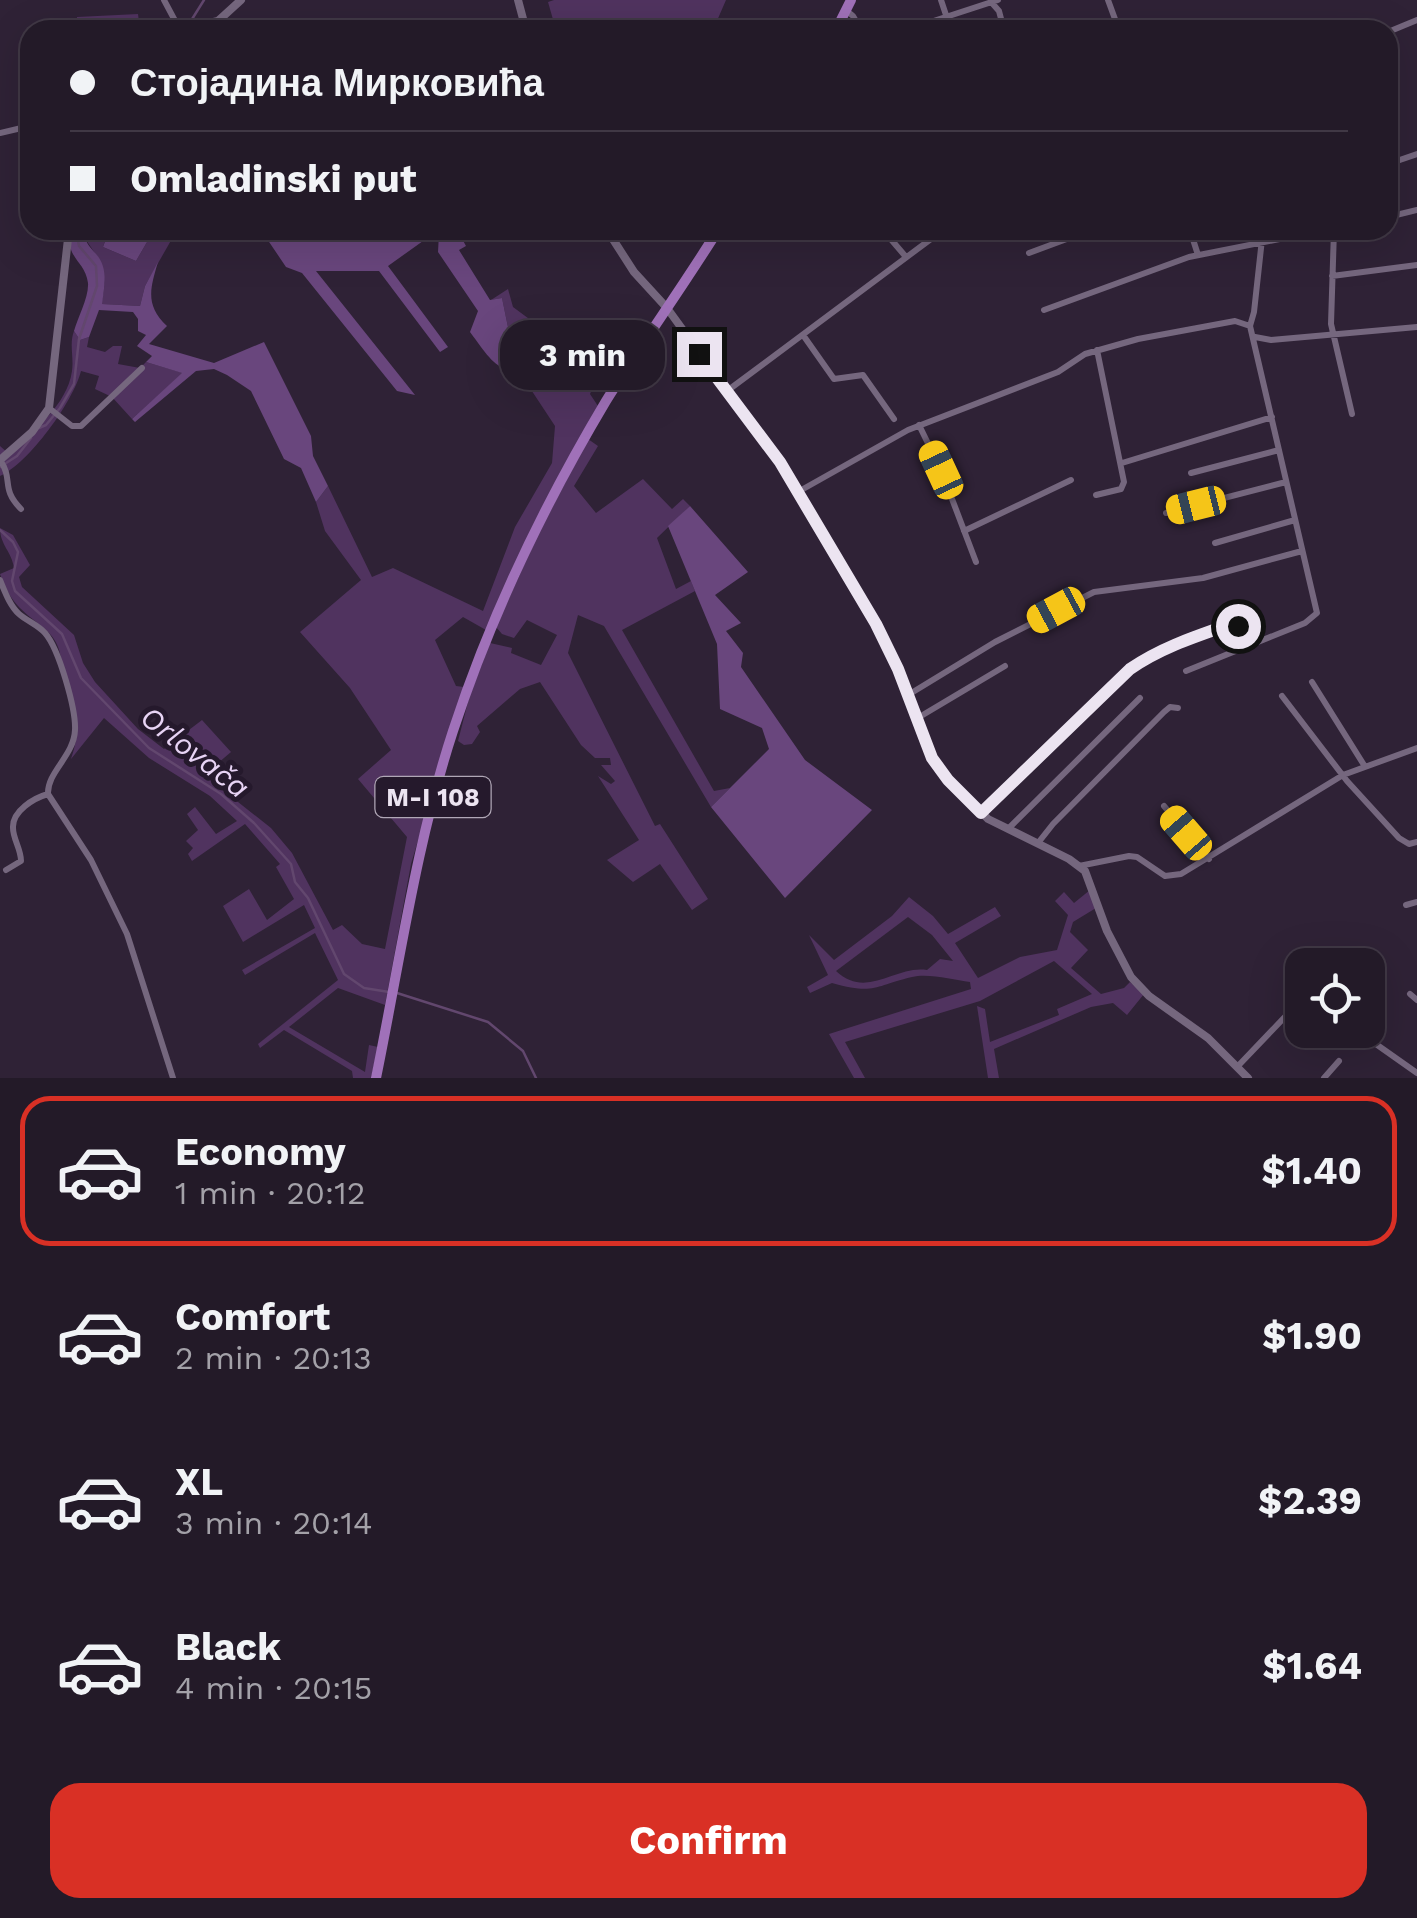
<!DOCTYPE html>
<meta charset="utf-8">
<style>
:root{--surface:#231a28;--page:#2f2734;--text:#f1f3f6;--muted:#a3a1a8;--line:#403845;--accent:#d93025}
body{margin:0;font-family:"Work Sans",sans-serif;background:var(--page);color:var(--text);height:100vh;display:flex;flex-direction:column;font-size:38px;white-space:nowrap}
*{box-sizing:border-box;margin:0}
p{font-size:32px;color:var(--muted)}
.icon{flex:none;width:55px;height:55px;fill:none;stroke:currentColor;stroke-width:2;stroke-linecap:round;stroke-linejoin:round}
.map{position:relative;height:1078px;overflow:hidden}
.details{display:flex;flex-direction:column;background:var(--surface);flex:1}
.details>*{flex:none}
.banner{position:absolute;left:20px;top:20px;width:1378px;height:220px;border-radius:30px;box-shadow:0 10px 40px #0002,0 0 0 2px var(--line);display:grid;align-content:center;height:220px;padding:0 50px;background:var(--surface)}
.tools{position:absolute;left:1285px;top:948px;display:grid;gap:20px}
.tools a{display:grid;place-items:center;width:100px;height:100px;border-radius:20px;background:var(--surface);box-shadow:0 10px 40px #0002,0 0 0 2px var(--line);font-size:50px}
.end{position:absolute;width:45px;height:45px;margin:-22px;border:12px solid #ece4f1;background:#111;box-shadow:0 0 0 5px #111}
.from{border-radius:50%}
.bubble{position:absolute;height:70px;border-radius:30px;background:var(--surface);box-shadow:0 10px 40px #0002,0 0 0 2px var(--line);font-size:32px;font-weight:700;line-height:70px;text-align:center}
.car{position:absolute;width:30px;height:60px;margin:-30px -15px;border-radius:12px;box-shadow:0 0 8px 2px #0007;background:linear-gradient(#f5c518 24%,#345 0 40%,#f5c518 0 76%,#345 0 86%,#f5c518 0)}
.banner b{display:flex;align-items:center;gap:35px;height:95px;font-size:38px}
.banner b+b{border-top:2px solid var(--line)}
.banner i{width:25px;height:25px;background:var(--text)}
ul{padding:18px 0 0;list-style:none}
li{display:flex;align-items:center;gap:30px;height:150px;margin:0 20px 15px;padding:0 30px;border:5px solid transparent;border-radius:30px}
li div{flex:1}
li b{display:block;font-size:38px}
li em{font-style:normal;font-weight:700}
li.active{border-color:var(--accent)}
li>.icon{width:90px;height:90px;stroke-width:1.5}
.cta{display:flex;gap:20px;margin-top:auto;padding:20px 50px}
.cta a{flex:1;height:115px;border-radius:30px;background:var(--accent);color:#fff;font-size:40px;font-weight:700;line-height:115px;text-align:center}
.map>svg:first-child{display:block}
.green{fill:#50335f;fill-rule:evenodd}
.forest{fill:#69467d}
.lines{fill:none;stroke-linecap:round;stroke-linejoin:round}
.stream{stroke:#62476e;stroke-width:2.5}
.minor{stroke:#75677e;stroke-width:6}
.tertiary{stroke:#75677e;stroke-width:8}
.primary{stroke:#a071b9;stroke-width:10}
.route{stroke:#ece4f1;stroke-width:12}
.labels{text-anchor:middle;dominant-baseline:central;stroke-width:10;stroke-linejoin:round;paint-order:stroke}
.shield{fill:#25192c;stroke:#b0a7b6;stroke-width:2.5}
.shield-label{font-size:25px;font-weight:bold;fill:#ece4f1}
.water-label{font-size:30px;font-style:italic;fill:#e8d4f5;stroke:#25192c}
</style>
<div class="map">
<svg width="1417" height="1078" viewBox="0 0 1417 1078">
<rect width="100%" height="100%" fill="#2f2236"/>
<!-- green -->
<path class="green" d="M 554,0 L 726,0 L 713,30 L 562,30 L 560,22 L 554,23 L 548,2 Z
M 138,14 L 140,30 L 59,30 L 60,21 L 77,22 L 77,17 Z
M 80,230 L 107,234 L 103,247 L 136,261 L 154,230 L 177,230 L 145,286 L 140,306 L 101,304 C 111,267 97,259 80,230 Z
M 508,289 L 513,307 L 567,347 L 560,357 L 593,387 L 590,394 L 598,406 L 486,630 L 463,617 L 435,640 L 456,686 L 464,687 L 411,864 L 385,1005 L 338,988 L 289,1027 L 365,1072 L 369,1045 L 378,1047 L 371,1078 L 353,1078 L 352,1071 L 284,1030 L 260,1048 L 258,1044 L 338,980 L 315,933 L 245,975 L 242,970 L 315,928 L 304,905 L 243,942 L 223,906 L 249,889 L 267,920 L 294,899 L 276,867 L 280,864 L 245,824 L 192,861 L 188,854 L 193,848 L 186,841 L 198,830 L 187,814 L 195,807 L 216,834 L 237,821 L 210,796 L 149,758 L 104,718 L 71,759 C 83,723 75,711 65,676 C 60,660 62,646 49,633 C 25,611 12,608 0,574 L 14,568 C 12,552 0,545 0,528 L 13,535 L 30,565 L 19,577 L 22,587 L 74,635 L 83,663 L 95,682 L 138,729 L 164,749 L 202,720 L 231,752 L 204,775 L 271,828 L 292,853 L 333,930 L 342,925 L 362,944 L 385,949 L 407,837 L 358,779 L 391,750 L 350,688 L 300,632 L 361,580 L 325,531 L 316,502 L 328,486 L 372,577 L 393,568 L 483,611 L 515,527 L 552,463 L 555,426 L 522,376 L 531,377 L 551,365 C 536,360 524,346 510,337 L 502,298 L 491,300 Z
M 74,331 L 80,340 L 89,337 L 87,347 L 105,352 L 113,346 L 122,346 L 118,364 L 140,368 L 146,362 L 183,373 L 132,419 L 112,397 L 95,389 L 99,376 L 81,371 C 73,402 29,463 0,476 L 0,446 L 9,454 C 33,430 67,406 72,371 C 74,357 69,344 74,331 Z
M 588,439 L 598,446 L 574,486 L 596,513 L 643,479 L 672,509 L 683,499 L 690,506 L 657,538 L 676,589 L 691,581 L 695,591 L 622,630 L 714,791 L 730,788 L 711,807 L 604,626 L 578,615 L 568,653 L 655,826 L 660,824 L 708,899 L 692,910 L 660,864 L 633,882 L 607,860 L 639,840 L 598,776 L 611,784 L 615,781 L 601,765 L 611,765 L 610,758 L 595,758 L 581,745 L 540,682 L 520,689 L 477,726 L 480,732 L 472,744 L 464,745 L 458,741 L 469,698 L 490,643 L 512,648 L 511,653 L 541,665 L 557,635 L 527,620 L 514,638 L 502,634 L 496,627 L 536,539 Z
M 1090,890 L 1096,908 L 1073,922 L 1070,932 L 1088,950 L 1071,968 L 1101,994 L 1124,988 L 1130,982 L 1144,994 L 1127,1015 L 1113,1003 L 1091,1007 L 994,1049 L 999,1078 L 988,1078 L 977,1006 L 985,1009 L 990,1042 L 1059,1015 L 1057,1009 L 1092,994 L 1054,961 L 980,1001 L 845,1042 L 865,1078 L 854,1078 L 829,1034 L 971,989 L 970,982 C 953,980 929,973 912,977 C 874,986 875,995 832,983 L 810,993 L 807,987 L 828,975 L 809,935 L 834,960 L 892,916 L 909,897 L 933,916 L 948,934 L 995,907 L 1001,916 L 955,943 L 978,978 L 1020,957 L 1057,950 L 1068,915 L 1055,901 L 1064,892 L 1074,903 ZM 908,917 L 932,935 L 953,961 L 940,959 L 927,970 C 895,965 867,1000 836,971 Z"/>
<!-- forest -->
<path class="forest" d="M 70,230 L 83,232 C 86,243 89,246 96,254 C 109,268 104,288 102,304 L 140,306 L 145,286 L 158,262 C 150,289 145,305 167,326 L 149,344 L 214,363 L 264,342 L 311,436 L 313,456 L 328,486 L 316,502 L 301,468 L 284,459 L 251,391 L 227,375 L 214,369 L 196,371 L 135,422 L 132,419 L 182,373 L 146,362 L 152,356 L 137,346 L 146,335 L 138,331 L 138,319 L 133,312 L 99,310 L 89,337 L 80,340 L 74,331 C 78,317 89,297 88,283 C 85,260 65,259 70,230 Z
M 109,230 L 154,230 L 136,261 L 103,247 Z
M 261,230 L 468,230 L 460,235 L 466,246 L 459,250 L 490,300 L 502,298 L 510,337 L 533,352 L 538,360 L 544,357 L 552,365 L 531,377 C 494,370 491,360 470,332 L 478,311 L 438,252 L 439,233 L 430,236 L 388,266 L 448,347 L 440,352 L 379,271 L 316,271 L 415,395 L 397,391 L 302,273 L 286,267 Z
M 690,506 L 748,572 L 715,595 L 741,623 L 726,631 L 743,653 L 741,667 L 805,760 L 872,810 L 785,898 L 711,807 L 769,749 L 762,728 L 720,709 L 717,644 L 668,526 Z"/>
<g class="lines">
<!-- stream -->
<path class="stream" d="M 189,24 L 204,0
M 39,428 L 46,425 L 60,408 L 74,384 L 79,339 L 97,286 L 96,266 L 79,246 L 76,230
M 0,467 L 17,456 L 31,438
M 0,530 L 13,542 L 18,552 L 12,581 L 15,591 L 62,634 L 81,678 L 149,748 L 221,794 L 254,823 L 291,864 L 295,882 L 308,898 L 344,974 L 364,988 L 389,992
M 397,993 L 488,1022 L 523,1051 L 536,1078"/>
<!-- minor -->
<path class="minor" d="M 164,0 L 180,30
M 941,0 L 951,30
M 1108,0 L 1119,30
M 992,3 L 999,11 L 1004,30
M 847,11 L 853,16 L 861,30
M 906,30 L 998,0
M 1388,32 L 1417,20
M 0,133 L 30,126
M 1388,164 L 1417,154
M 1388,217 L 1417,210
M 883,230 L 906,257
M 1190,230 L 1198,255
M 1334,230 L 1331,324 L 1352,414
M 1029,253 L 1091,230
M 1332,276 L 1417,265
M 1044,310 L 1189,257 L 1325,230
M 1250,326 L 1254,312 L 1263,230
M 803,335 L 834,379 L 863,375 L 894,419
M 1255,337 L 1271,340 L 1417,327
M 727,391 L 943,230
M 49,408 L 72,426 L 81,426 L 142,368
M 919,425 L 941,470 L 976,562
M 0,460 C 14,480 0,488 21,509
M 1122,463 L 1272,417
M 1191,473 L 1279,450
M 796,493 L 908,430 L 1058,372 L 1085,354 L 1138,339 L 1235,321 L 1250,326
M 1096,495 L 1121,489 L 1124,482 L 1097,350
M 1166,513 L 1286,482
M 964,531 L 1071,480
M 1215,543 L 1295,520
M 0,580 C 5,592 10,606 19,614 C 27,621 38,625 45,633 C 59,649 76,709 75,730 C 74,756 47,772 48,794 L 91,860 L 127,934 L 173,1078
M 1186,671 L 1305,623 L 1317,613 L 1250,326
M 1312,682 L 1364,765
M 908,695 L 995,642 L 1094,592 L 1203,578 L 1302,551
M 1282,696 L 1347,781 L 1399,838 L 1409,844 L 1417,842
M 916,719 L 1005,666
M 1164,806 L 1209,859
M 981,813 L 1129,669 L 1155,653 L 1234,623 L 1246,648
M 1008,829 L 1140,698
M 1038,843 L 1053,824 L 1164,712 L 1170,707 L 1178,708
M 1079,866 L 1129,856 L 1137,857 L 1165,876 L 1181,874 L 1343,775 L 1417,748
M 6,870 L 21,861 C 21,849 13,839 13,828 C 12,811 34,798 48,794
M 1406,905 L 1417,902
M 1410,994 L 1417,1000
M 1356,1030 L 1417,1073
M 1238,1066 L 1302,999
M 1324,1078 L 1339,1061"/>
<!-- tertiary -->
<path class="tertiary" d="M 518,0 L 526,30
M 179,30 L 218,21 L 241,0
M 607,230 L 634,272 L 667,308 L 786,472 L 877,625 L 899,669 L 924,741 L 941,771 L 988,819 L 1069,859 L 1085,871 L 1107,931 L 1131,977 L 1149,996 L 1208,1038 L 1248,1078
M 0,460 L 32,432 L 49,408 L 69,230"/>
<!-- primary -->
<path class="primary" d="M 836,30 L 851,0
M 376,1078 C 400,961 416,844 453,731 C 491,615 544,505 606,401 C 642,343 682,288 718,230"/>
</g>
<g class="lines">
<!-- route -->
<path class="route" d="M 699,354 L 780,462 L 876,624 L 898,669 L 932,758 L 948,780 L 981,813 L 1130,669 C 1162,647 1197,636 1234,623 L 1238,626"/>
</g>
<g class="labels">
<!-- shield labels -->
<rect class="shield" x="375.5" y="777" width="115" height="40" rx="8"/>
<g class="shield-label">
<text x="433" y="797">M-I 108</text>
</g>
<!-- water labels -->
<g class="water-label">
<text transform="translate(195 752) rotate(38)">Orlovača</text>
</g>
</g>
</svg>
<div class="tools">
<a><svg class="icon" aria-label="locate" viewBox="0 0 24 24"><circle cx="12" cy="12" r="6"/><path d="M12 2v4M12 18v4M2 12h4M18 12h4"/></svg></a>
</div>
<i class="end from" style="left:1238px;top:626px"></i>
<i class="end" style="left:699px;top:354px"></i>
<div class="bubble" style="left:500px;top:320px;width:165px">3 min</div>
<i class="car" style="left:941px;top:470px;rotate:335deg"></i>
<i class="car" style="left:1196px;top:505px;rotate:256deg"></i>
<i class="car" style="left:1056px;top:610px;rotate:242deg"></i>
<i class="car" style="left:1186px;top:833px;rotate:319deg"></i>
<div class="banner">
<b><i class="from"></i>Стојадина Мирковића</b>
<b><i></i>Omladinski put</b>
</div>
</div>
<section class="details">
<ul>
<li class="active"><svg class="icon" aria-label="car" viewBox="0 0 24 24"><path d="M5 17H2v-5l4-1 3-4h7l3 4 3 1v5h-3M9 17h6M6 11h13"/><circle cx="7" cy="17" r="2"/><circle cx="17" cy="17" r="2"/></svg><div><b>Economy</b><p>1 min · 20:12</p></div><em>$1.40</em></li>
<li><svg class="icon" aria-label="car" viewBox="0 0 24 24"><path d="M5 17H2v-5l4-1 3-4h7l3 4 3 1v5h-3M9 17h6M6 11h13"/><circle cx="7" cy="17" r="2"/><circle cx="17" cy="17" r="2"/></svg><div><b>Comfort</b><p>2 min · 20:13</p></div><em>$1.90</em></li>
<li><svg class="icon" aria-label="car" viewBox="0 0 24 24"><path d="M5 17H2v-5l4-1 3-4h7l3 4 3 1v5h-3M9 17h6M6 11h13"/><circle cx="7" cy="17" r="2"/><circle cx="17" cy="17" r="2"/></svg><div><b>XL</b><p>3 min · 20:14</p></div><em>$2.39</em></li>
<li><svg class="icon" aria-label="car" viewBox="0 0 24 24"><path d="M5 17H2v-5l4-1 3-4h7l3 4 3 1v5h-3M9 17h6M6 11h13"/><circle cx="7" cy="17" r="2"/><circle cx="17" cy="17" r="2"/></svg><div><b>Black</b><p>4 min · 20:15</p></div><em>$1.64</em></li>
</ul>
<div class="cta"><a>Confirm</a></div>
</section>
